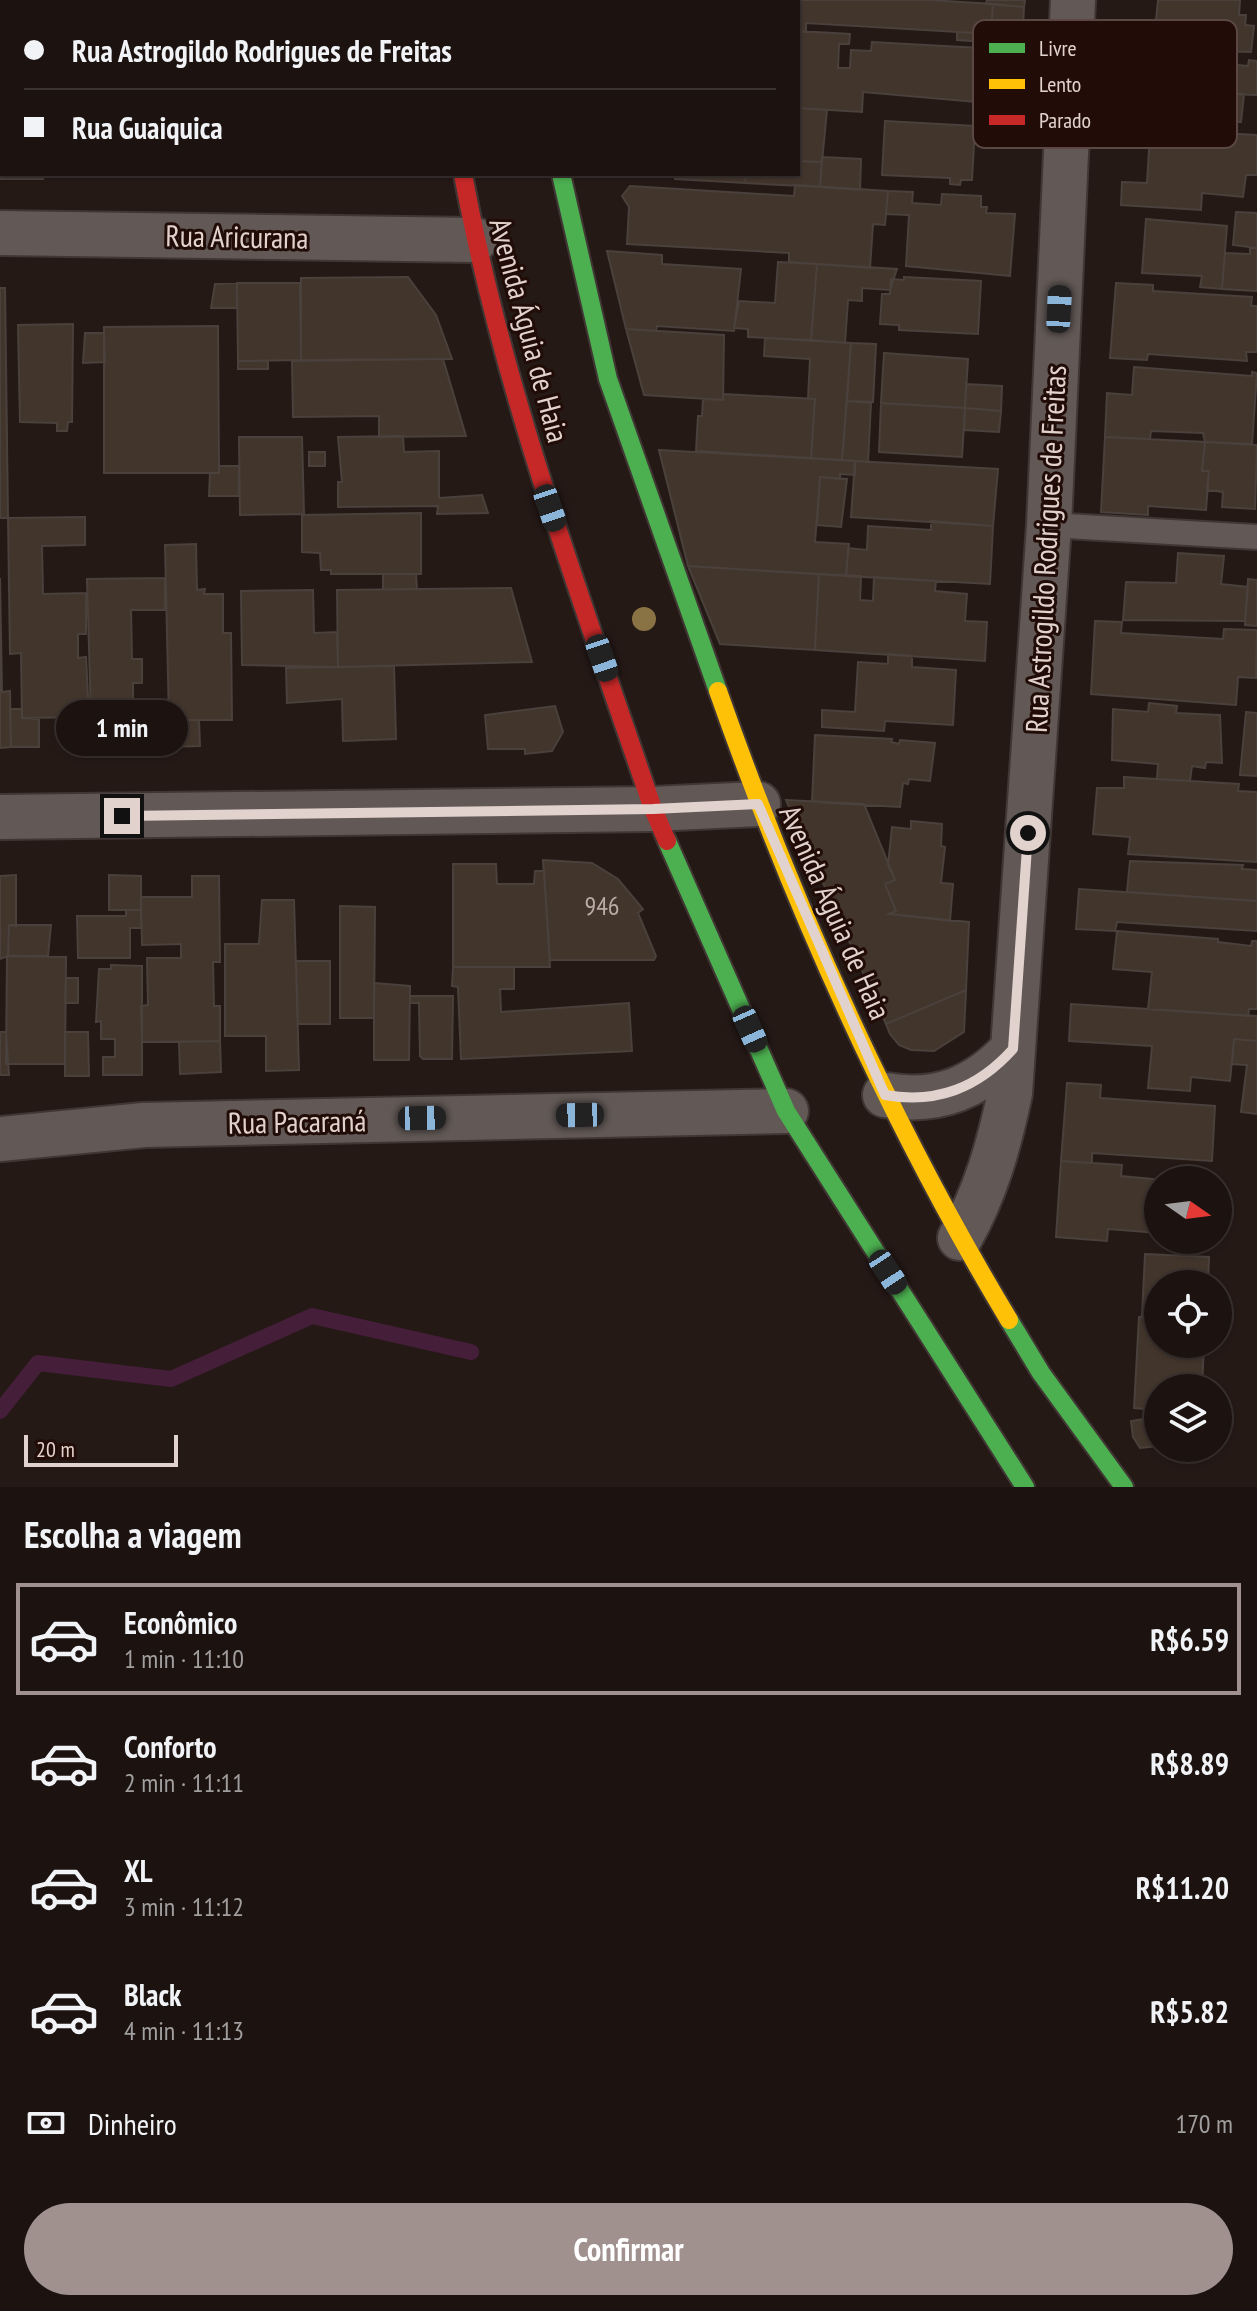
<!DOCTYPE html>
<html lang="pt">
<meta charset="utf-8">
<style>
:root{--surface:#1c1310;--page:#251c19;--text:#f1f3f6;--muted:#a09e9f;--line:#3a3230;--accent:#a0918e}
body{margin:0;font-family:"PT Sans Narrow",sans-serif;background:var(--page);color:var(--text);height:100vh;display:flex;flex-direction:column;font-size:30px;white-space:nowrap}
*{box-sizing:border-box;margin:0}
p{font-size:26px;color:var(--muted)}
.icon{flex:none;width:44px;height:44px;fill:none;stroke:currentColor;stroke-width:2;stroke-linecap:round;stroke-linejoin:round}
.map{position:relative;height:1487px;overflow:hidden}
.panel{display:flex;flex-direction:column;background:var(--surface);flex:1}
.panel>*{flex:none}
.hud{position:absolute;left:0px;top:0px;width:800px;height:176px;box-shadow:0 2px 6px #0004,0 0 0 2px var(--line);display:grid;align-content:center;height:176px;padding:0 24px;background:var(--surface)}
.needle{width:52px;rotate:104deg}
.tools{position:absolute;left:1144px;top:1166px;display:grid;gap:16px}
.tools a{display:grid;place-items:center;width:88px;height:88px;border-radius:50%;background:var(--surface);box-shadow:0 2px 6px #0004,0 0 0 2px var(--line);font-size:40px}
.scale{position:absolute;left:24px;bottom:20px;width:154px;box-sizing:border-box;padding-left:8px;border:4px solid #e2d2ce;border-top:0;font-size:22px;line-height:28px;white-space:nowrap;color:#e2d2ce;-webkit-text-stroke:6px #210c07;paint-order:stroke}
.end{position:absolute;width:36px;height:36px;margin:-18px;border:10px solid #e2d2ce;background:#111;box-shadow:0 0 0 4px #111}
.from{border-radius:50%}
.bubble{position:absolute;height:56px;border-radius:28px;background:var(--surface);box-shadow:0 2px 6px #0004,0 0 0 2px var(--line);font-size:26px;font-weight:800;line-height:56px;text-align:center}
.car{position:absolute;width:24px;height:48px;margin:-24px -12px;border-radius:10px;box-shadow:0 0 6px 2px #0007;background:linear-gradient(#222 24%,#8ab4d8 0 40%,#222 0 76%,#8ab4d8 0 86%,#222 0)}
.hud b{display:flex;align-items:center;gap:28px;height:76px;font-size:30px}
.hud b+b{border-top:2px solid var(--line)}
.hud i{width:20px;height:20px;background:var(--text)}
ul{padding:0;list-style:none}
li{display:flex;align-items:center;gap:24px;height:112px;margin:0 16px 12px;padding:0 8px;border:4px solid transparent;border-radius:0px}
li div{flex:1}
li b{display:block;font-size:30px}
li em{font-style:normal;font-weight:800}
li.on{border-color:var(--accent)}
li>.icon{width:72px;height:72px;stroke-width:1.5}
h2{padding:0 24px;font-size:36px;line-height:96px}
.pay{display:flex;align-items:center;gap:20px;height:88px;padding:0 24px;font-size:30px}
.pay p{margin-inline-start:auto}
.button{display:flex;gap:16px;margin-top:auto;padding:16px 24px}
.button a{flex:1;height:92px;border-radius:48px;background:var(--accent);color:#fff;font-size:32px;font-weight:800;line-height:92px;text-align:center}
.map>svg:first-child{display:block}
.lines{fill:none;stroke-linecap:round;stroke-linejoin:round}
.stream{stroke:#451e39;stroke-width:16}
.building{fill:#42352c;stroke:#4a413c;stroke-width:2}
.lane-casing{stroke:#403634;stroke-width:28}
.street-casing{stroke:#403634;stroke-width:48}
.fast-casing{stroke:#403634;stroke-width:22}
.slow-casing{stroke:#403634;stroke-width:22}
.jam-casing{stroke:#403634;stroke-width:22}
.lane{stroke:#625956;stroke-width:24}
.street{stroke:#625956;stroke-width:44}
.fast{stroke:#4caf50;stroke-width:18}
.slow{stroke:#ffc107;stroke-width:18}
.jam{stroke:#c62828;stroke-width:18}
.tree{fill:#897244}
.route{stroke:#e2d2ce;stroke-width:10}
.labels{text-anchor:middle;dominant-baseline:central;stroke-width:6;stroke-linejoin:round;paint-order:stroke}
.number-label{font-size:26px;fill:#baaba6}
.street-label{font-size:30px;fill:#e2d2ce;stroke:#210c07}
.key{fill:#210c07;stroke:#5b4743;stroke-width:2}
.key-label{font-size:22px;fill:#e2d2ce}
</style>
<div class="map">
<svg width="1257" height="1487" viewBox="0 0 1257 1487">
<rect width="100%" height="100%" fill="#251916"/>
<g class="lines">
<!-- stream -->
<path class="stream" d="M 0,1411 L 38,1363 L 171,1379 L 312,1316 L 471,1352"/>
</g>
<!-- building -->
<path class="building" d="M 223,0 L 371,0 L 371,2 L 224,2 Z
M 558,0 L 689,0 L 689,2 Z
M 793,0 L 930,0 L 993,4 L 991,34 L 806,23 L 806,32 L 798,31 L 798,2 Z
M 987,0 L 1025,0 L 1024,7 L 986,4 Z
M 1158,0 L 1240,0 L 1239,15 L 1246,15 L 1245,25 L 1254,26 L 1251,52 L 1213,51 L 1214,44 L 1154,41 Z
M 993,4 L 1024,7 L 1022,44 L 957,40 L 957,32 L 991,34 Z
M 0,12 L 2,174 L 42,174 L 43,179 L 0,179 Z
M 798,31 L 850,34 L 849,44 L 839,44 L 838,68 L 850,68 L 851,50 L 871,51 L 872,42 L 980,48 L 976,102 L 863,92 L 862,112 L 798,108 Z
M 1153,53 L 1168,54 L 1169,59 L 1248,66 L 1249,60 L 1257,61 L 1257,95 L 1127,91 L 1129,63 L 1153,63 Z
M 1127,91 L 1244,94 L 1241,122 L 1155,118 L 1154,128 L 1125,126 Z
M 798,108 L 827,110 L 822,162 L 798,161 Z
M 885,121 L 975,126 L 972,180 L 961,180 L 960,185 L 950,184 L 950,178 L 882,175 Z
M 1222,133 L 1257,135 L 1257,175 L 1246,175 L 1243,197 L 1202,193 L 1201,210 L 1121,205 L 1122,182 L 1147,183 L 1150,134 L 1221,139 Z
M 822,157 L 861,159 L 860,190 L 820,187 Z
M 798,161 L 822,162 L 820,187 L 745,183 L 746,174 L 798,174 Z
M 675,174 L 746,174 L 745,183 L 675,179 Z
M 795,185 L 888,191 L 885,225 L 873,224 L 870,268 L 789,262 L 789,253 L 627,244 L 629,207 L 622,196 L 630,186 L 794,196 Z
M 888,191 L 913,192 L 912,203 L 941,205 L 942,194 L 981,196 L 981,207 L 987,207 L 986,213 L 1015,214 L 1010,276 L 906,266 L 909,215 L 886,214 Z
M 1236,212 L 1257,213 L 1257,248 L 1233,245 Z
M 1146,219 L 1227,226 L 1222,289 L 1200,287 L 1202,276 L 1142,273 Z
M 1250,248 L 1257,248 L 1257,291 L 1222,289 L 1225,253 L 1250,254 Z
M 607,251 L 662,255 L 662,264 L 741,269 L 734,331 L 657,326 L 656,331 L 626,329 Z
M 778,262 L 817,264 L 811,340 L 748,337 L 748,329 L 734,328 L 739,301 L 775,303 Z
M 817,264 L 897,269 L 890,290 L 862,288 L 862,301 L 848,300 L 845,343 L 811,340 Z
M 408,277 L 436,315 L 452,359 L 301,360 L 301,278 Z
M 904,277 L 981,281 L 978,334 L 899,330 L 899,325 L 880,324 L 882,294 L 890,294 L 891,279 L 904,280 Z
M 237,283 L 300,283 L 301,360 L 238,361 Z
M 237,283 L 237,308 L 211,308 L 215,284 Z
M 1116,283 L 1153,285 L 1153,291 L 1252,297 L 1251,306 L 1257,306 L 1257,352 L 1246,352 L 1247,361 L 1148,354 L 1147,360 L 1110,358 Z
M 0,288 L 5,288 L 8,518 L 0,518 Z
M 73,324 L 72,422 L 68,422 L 67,431 L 57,431 L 57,423 L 20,422 L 18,325 Z
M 218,326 L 219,473 L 104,473 L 104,327 Z
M 626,329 L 724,335 L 723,400 L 644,395 Z
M 85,333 L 104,333 L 105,362 L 83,363 Z
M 765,338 L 851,343 L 842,460 L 811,458 L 815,399 L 808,399 L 810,359 L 764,356 Z
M 851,343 L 876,344 L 873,402 L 847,401 Z
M 884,353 L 968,359 L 965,408 L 881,403 Z
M 443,359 L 466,436 L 379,437 L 379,416 L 293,417 L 292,361 Z
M 238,361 L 268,361 L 268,369 L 238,369 Z
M 1134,367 L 1252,376 L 1252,372 L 1257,373 L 1252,444 L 1205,442 L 1203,433 L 1151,431 L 1150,439 L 1105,437 L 1107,393 L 1132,395 Z
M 966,384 L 1002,386 L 1001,411 L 965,408 Z
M 723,394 L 815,399 L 811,458 L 696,451 L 698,416 L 702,416 L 703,399 L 723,400 Z
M 847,401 L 871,403 L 868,462 L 842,460 Z
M 881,403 L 965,408 L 962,457 L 879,452 Z
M 965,408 L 1001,411 L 999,432 L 964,430 Z
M 403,436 L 404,452 L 439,451 L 439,498 L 482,495 L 488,513 L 437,514 L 438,506 L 338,507 L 338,482 L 342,482 L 338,437 Z
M 239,437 L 302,437 L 304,514 L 240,515 Z
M 1105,437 L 1205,442 L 1202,471 L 1209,471 L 1206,510 L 1148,506 L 1148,515 L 1101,512 Z
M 1205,442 L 1257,445 L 1255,509 L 1222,507 L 1223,492 L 1207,490 L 1209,471 L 1202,471 Z
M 659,450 L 855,461 L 855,475 L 840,474 L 840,479 L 820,477 L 815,542 L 849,544 L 846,576 L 688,566 Z
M 309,452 L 325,452 L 325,466 L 309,466 Z
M 855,461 L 998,469 L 993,526 L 851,517 Z
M 219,466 L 239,466 L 239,496 L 209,496 L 210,473 L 219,473 Z
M 820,477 L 847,479 L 841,527 L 817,525 Z
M 421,513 L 421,574 L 331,574 L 331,570 L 321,570 L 320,553 L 302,552 L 302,515 Z
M 85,517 L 85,545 L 42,546 L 43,594 L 86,593 L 86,634 L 78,634 L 78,658 L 86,657 L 89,717 L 22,718 L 21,653 L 10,654 L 8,518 Z
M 931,521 L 993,526 L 990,584 L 846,576 L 848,548 L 867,550 L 868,526 L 931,530 Z
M 196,544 L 197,590 L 205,589 L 204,594 L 223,594 L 223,633 L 231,633 L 232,720 L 169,720 L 165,545 Z
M 1178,553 L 1224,556 L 1221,584 L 1248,587 L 1245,621 L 1123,620 L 1126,582 L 1176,583 Z
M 688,566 L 819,574 L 815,650 L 720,644 Z
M 383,574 L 416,574 L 417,590 L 383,590 Z
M 819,574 L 861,576 L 860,600 L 873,601 L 874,577 L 936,581 L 935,591 L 967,594 L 965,621 L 987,622 L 985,661 L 815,650 Z
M 0,578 L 2,692 L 10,691 L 11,747 L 0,748 Z
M 165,578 L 165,610 L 131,610 L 132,659 L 142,659 L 142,683 L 133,683 L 133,717 L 91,717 L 87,579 Z
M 1248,579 L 1257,580 L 1257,626 L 1245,625 Z
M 511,588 L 532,662 L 338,667 L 337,590 Z
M 313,590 L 314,633 L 337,632 L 338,667 L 242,665 L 241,591 Z
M 1095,621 L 1122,622 L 1121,633 L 1223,639 L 1224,629 L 1257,630 L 1256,678 L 1238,677 L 1236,705 L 1091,694 Z
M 888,654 L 912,656 L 912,667 L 956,670 L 953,725 L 885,721 L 884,731 L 822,727 L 822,710 L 855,712 L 858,662 L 888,664 Z
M 394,666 L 396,739 L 343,741 L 342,699 L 287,703 L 286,668 Z
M 1149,703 L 1177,706 L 1176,713 L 1220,715 L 1222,763 L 1206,762 L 1205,768 L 1192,766 L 1190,781 L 1157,779 L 1158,764 L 1112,760 L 1113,709 L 1148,712 Z
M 555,706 L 563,732 L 552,751 L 525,754 L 525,749 L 488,749 L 485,715 Z
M 10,709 L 22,709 L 22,718 L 39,719 L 39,747 L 11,747 Z
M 1246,712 L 1257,713 L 1257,776 L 1240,775 Z
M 168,717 L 169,720 L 199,720 L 200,746 L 168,747 Z
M 815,735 L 892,739 L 891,742 L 899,744 L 900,740 L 935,743 L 930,781 L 909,779 L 908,784 L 903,783 L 900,807 L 812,802 Z
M 1124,777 L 1239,784 L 1238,791 L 1257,792 L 1257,862 L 1128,854 L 1130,837 L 1093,834 L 1097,788 L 1124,788 Z
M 786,800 L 864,804 L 895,880 L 885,884 L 896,911 L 889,914 L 969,922 L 966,990 L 886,1024 Z
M 911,821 L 942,824 L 941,846 L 945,847 L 941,883 L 953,884 L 950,921 L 889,914 L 896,911 L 885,884 L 895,880 L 888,865 L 892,827 L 911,829 Z
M 543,860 L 592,863 L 618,879 L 643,909 L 638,913 L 656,956 L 654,960 L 550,960 Z
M 1130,861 L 1243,865 L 1242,869 L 1257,870 L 1257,901 L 1127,892 Z
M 453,864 L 496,864 L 497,884 L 534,884 L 535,871 L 544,871 L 550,967 L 453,967 Z
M 16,875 L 16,926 L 9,925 L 8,956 L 0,959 L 0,876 Z
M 109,875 L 141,876 L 141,910 L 109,910 Z
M 192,876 L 219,876 L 220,962 L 213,962 L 214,1006 L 220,1006 L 220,1041 L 142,1042 L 141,1006 L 148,1005 L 147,958 L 181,958 L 181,944 L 142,945 L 141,897 L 192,897 Z
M 1079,889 L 1257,901 L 1257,931 L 1117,922 L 1115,931 L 1076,929 Z
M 262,900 L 294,900 L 299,1070 L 266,1071 L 266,1036 L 225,1036 L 225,944 L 259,944 Z
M 340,906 L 375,907 L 374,1018 L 340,1018 Z
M 126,910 L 141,910 L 141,928 L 130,928 L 130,958 L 78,958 L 77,916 L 126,916 Z
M 9,925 L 51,925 L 48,956 L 8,956 Z
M 1117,931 L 1218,939 L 1218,942 L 1251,946 L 1252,941 L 1257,941 L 1257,1009 L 1249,1009 L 1248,1016 L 1148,1009 L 1152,972 L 1113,969 Z
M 7,956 L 66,957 L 65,1064 L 6,1064 Z
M 296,961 L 330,961 L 330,1024 L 298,1024 Z
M 111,965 L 142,966 L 142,1075 L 103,1075 L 103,1057 L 115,1057 L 115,1039 L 101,1039 L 101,1021 L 96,1022 L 99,969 L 111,969 Z
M 453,967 L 514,967 L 514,989 L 500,989 L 501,1012 L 629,1003 L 632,1051 L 461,1059 L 458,987 L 452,986 Z
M 66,978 L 78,978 L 78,1003 L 65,1003 Z
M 374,983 L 410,986 L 409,1060 L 374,1060 Z
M 966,990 L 964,1032 L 934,1051 L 911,1050 L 899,1045 L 890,1034 L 886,1024 Z
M 410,996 L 453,996 L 452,1059 L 423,1059 L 420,1056 L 419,1003 L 410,1003 Z
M 1071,1004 L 1257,1016 L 1257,1041 L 1234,1039 L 1230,1081 L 1191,1077 L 1190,1091 L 1148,1088 L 1152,1046 L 1069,1041 Z
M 0,1032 L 6,1032 L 9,1075 L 0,1075 Z
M 65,1032 L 88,1032 L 89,1076 L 65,1076 Z
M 1234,1039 L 1257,1041 L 1257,1114 L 1241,1112 L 1247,1065 L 1232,1064 Z
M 220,1041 L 221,1072 L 180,1074 L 179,1042 Z
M 1067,1083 L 1101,1085 L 1100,1098 L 1215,1106 L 1212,1161 L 1092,1153 L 1092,1163 L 1061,1161 Z
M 1061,1161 L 1122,1165 L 1121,1176 L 1163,1180 L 1158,1180 L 1158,1233 L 1108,1229 L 1107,1241 L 1056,1237 Z
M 1166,1240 L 1210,1240 L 1210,1247 L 1166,1244 Z
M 1145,1254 L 1209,1257 L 1208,1284 L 1158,1284 L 1158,1316 L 1142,1316 Z
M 1139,1317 L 1158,1318 L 1158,1344 L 1204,1344 L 1202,1388 L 1158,1388 L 1158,1410 L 1134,1408 Z
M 1158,1417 L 1158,1446 L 1140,1448 L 1133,1437 L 1131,1421 Z"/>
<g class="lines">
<defs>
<path id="lane" d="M 1049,525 L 1257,537"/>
<path id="street" d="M 0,233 L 475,240
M 0,817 L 653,809 L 758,804
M 885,1095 C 938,1104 977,1088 1013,1049
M 0,1139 L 144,1125 L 786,1111
M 960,1238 C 986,1192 999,1145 1010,1093 L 1049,525 L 1073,0"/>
<path id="fast" d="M 433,0 L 433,2
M 527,0 L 528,2
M 561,174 L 608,379 L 718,691
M 667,841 L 786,1111 L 1025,1487
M 1009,1320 L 1041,1373 L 1124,1487"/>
<path id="slow" d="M 718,691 C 795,909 890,1122 1009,1320"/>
<path id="jam" d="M 463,174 C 503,392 582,600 653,809 L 667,841"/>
</defs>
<!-- lane casing -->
<use href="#lane" class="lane-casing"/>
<!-- street casing -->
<use href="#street" class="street-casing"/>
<!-- fast casing -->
<use href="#fast" class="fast-casing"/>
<!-- slow casing -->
<use href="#slow" class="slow-casing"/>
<!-- jam casing -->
<use href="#jam" class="jam-casing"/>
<!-- lane -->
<use href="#lane" class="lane"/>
<!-- street -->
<use href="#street" class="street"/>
<!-- fast -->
<use href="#fast" class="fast"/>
<!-- slow -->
<use href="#slow" class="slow"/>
<!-- jam -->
<use href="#jam" class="jam"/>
</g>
<!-- trees -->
<circle class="tree" cx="644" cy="619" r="12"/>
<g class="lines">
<!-- route -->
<path class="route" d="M 122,816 L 653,809 L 758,804 L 885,1095 C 937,1104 978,1088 1013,1049 L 1028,833"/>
</g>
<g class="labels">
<!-- number labels -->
<g class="number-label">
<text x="602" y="905">946</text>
</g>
<!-- street labels -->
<g class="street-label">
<text transform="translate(237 236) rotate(1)">Rua Aricurana</text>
<text transform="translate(530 330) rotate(75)">Avenida Águia de Haia</text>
<text transform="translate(1045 549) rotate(-87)">Rua Astrogildo Rodrigues de Freitas</text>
<text transform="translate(836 912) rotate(66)">Avenida Águia de Haia</text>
<text transform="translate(297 1121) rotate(-1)">Rua Pacaraná</text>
</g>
</g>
<!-- legend -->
<rect x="973" y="20" width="264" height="128" rx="12" class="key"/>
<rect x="989" y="43" width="36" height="10" fill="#4caf50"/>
<rect x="989" y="79" width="36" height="10" fill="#ffc107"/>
<rect x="989" y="115" width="36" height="10" fill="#c62828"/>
<g class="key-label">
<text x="1039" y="56">Livre</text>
<text x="1039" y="92">Lento</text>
<text x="1039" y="128">Parado</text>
</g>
</svg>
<div class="tools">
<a><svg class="needle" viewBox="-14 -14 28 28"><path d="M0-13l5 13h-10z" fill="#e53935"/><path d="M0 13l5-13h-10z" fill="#a09e9f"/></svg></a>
<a><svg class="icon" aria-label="locate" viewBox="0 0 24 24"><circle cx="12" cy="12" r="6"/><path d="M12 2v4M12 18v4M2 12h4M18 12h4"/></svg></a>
<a><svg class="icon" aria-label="layers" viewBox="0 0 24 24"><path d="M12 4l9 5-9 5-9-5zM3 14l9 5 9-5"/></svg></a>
</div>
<div class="scale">20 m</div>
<i class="end from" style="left:1028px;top:833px"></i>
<i class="end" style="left:122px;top:816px"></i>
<div class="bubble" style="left:56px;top:700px;width:132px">1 min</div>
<i class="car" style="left:1059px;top:309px;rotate:3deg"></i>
<i class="car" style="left:550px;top:508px;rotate:161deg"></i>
<i class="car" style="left:602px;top:658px;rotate:161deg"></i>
<i class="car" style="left:750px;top:1029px;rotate:156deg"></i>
<i class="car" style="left:580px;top:1115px;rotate:269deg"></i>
<i class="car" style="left:422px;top:1118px;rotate:89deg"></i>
<i class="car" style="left:888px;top:1272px;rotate:147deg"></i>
<div class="hud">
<b><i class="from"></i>Rua Astrogildo Rodrigues de Freitas</b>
<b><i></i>Rua Guaiquica</b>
</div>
</div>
<section class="panel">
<h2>Escolha a viagem</h2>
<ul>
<li class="on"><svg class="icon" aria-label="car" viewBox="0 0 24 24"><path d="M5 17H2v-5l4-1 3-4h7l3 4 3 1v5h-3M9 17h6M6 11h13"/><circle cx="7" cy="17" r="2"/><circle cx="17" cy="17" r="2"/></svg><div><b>Econômico</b><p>1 min · 11:10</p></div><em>R$6.59</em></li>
<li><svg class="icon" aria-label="car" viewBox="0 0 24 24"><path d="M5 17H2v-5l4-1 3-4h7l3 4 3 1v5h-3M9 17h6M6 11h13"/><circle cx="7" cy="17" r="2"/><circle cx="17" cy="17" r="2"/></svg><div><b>Conforto</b><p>2 min · 11:11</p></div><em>R$8.89</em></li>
<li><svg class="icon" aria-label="car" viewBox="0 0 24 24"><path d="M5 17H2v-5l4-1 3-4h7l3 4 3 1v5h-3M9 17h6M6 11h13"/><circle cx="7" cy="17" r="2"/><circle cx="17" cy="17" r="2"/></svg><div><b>XL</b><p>3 min · 11:12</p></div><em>R$11.20</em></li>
<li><svg class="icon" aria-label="car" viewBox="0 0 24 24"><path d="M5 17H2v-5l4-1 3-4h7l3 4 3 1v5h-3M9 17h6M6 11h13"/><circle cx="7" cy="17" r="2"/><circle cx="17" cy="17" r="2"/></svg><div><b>Black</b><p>4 min · 11:13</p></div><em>R$5.82</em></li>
</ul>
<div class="pay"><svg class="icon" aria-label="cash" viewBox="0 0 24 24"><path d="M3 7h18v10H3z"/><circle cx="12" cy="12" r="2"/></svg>Dinheiro<p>170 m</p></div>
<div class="button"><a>Confirmar</a></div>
</section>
